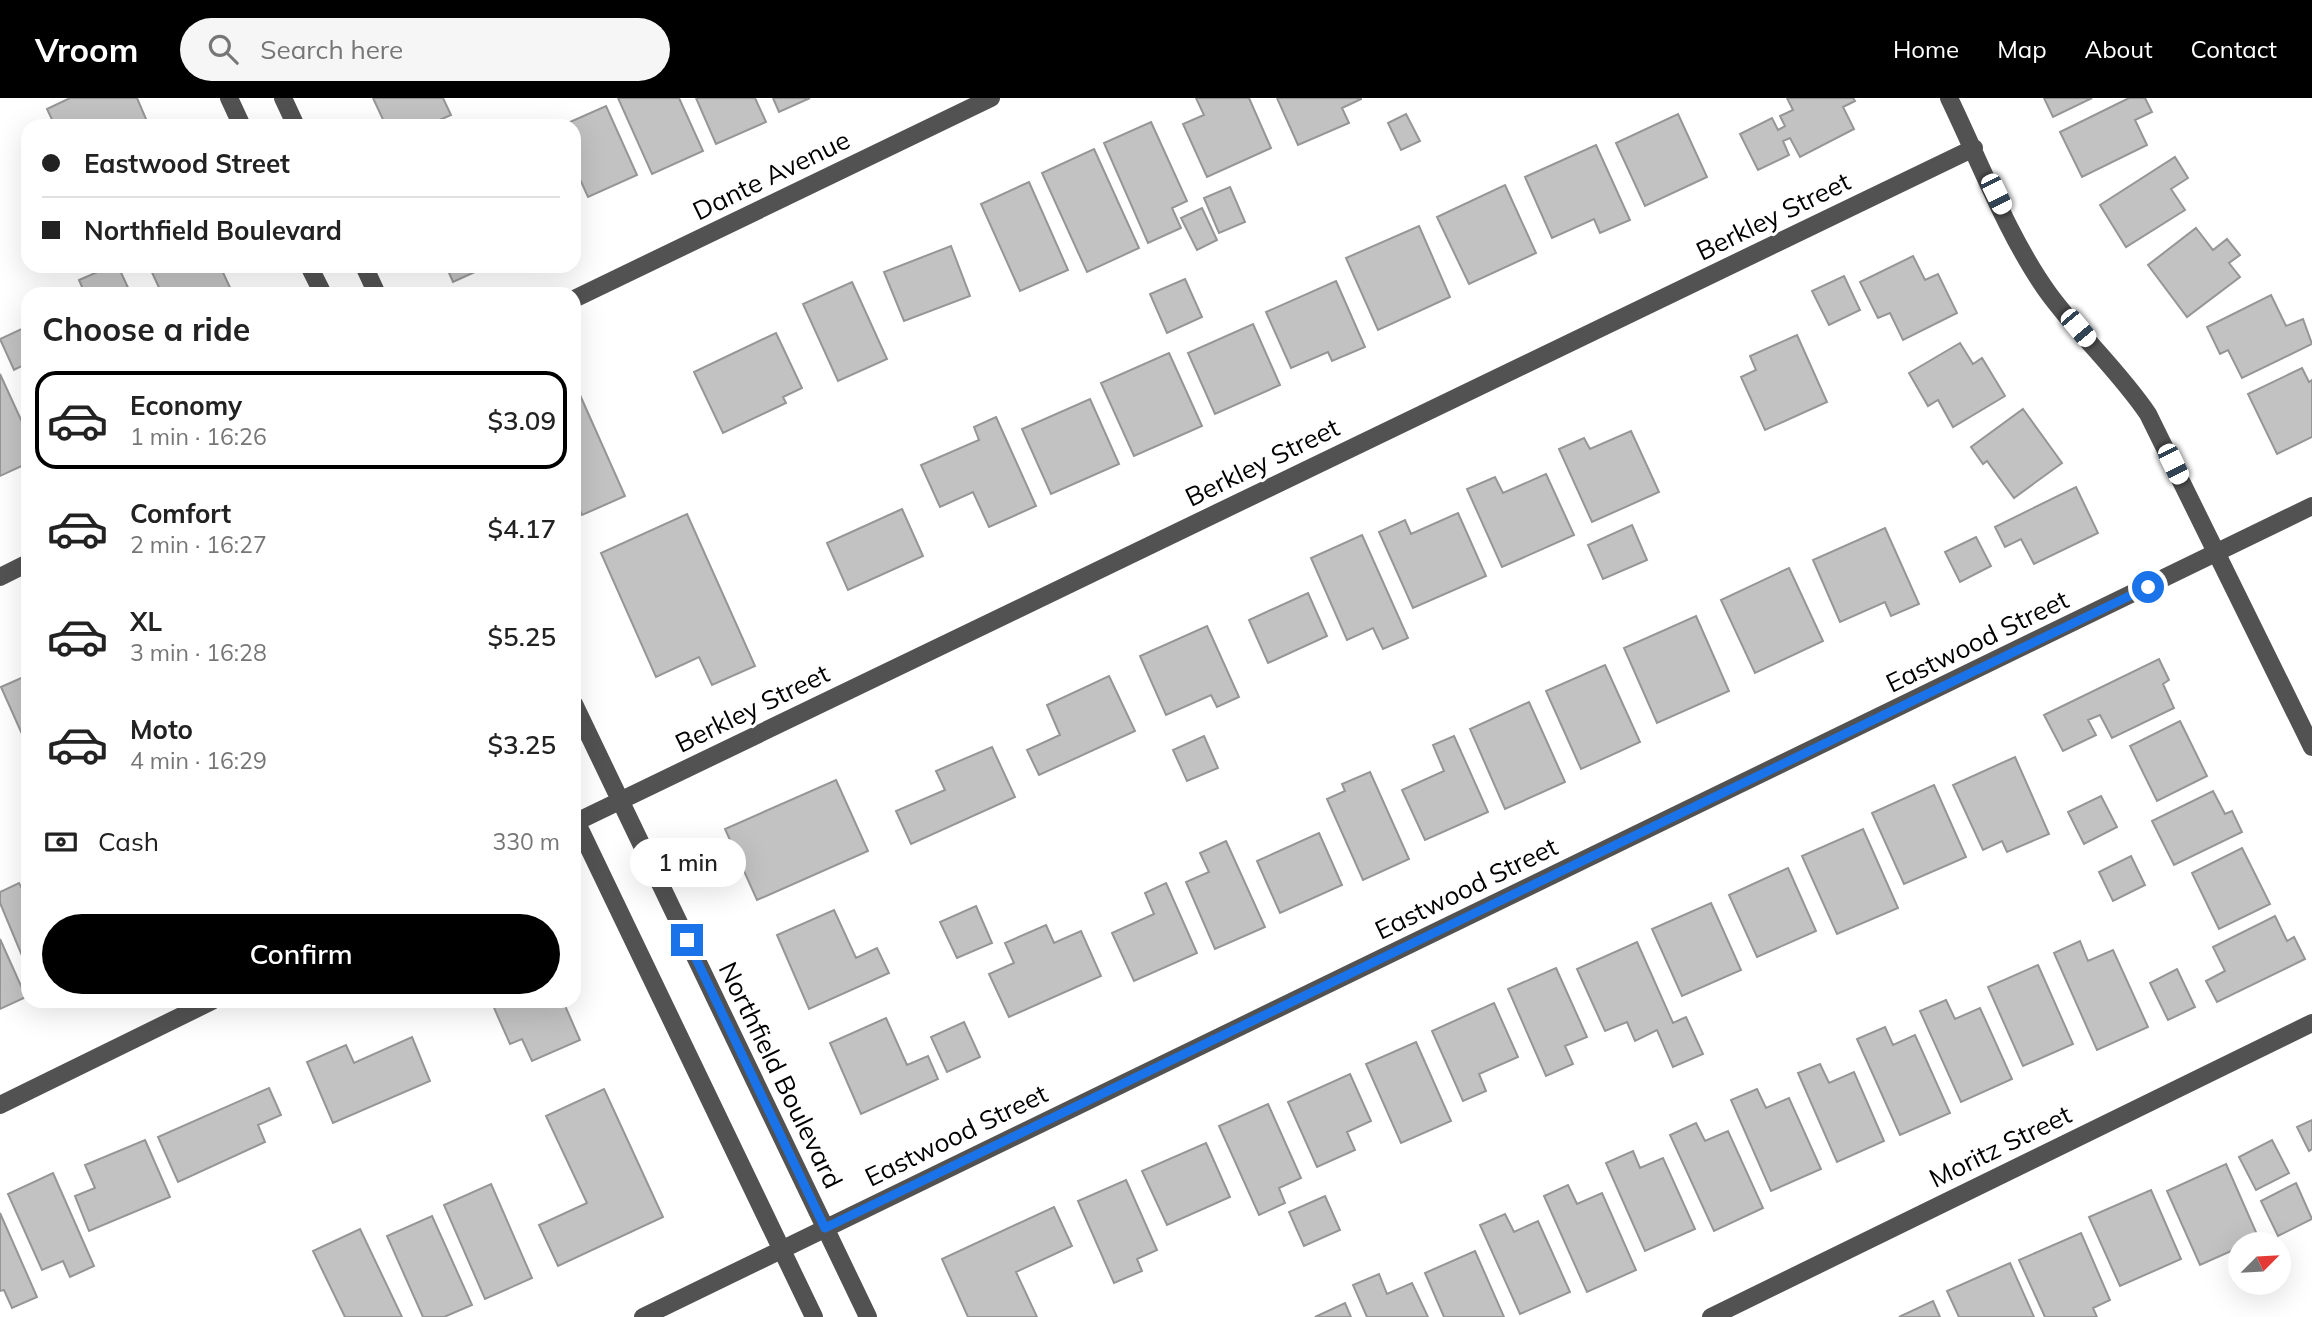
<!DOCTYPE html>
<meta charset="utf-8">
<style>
:root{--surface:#fff;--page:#f6f6f6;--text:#222;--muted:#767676;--line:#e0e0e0;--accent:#000}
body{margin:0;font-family:Mulish,sans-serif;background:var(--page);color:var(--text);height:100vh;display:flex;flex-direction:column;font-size:26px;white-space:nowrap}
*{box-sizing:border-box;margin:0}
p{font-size:23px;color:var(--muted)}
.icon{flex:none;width:38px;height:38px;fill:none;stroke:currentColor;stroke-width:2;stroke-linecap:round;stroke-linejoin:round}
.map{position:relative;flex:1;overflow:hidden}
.drawer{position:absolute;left:21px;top:189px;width:560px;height:721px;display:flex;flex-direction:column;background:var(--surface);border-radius:21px;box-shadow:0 7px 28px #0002}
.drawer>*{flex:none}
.top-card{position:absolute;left:21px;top:21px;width:560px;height:154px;border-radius:21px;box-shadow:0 7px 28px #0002;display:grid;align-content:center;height:154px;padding:0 21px;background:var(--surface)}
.needle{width:46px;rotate:66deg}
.fabs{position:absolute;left:2228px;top:1134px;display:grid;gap:14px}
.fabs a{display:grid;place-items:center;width:63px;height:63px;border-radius:50%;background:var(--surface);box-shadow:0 7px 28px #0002;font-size:35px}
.end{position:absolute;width:32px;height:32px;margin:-16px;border:9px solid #1a73e8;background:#fff;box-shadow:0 0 0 4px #fff}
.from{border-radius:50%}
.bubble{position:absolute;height:49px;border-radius:24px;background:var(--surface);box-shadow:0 7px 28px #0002;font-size:23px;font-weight:600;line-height:49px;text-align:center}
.car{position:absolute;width:21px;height:42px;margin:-21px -10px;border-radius:9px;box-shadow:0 0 5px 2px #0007;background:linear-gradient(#fff 24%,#345 0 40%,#fff 0 76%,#345 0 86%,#fff 0)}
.top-card b{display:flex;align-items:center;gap:24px;height:66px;font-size:26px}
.top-card b+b{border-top:2px solid var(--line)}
.top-card i{width:18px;height:18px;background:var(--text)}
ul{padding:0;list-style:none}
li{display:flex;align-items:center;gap:21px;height:98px;margin:0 14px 10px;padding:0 7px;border:4px solid transparent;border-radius:21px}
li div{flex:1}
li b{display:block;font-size:26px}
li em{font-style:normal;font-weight:600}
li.current{border-color:var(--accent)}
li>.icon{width:63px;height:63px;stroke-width:1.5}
h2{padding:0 21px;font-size:32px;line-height:84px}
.pay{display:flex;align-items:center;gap:18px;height:77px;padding:0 21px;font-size:26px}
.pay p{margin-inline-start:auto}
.action{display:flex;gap:14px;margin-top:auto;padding:14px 21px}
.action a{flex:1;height:80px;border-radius:42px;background:var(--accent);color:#fff;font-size:28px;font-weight:600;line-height:80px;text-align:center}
header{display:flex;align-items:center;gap:42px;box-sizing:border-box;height:98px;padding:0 35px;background:var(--accent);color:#fff}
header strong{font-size:33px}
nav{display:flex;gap:38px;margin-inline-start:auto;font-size:24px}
.search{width:490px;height:63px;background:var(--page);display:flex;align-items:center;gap:18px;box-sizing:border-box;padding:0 24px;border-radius:38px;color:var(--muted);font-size:26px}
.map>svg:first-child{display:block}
.building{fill:#c2c2c2;stroke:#969696;stroke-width:2}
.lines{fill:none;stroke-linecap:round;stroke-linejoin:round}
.minor{stroke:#525252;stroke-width:18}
.route{stroke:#1a73e8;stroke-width:9}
.labels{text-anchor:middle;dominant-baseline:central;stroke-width:6;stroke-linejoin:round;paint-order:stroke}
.street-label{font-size:26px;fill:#000;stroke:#fff}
</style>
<header>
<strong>Vroom</strong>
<div class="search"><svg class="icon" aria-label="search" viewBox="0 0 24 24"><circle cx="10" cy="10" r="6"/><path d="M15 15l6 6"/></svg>Search here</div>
<nav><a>Home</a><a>Map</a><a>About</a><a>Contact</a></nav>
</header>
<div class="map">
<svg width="2312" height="1219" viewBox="0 0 2312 1219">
<rect width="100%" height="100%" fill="#fff"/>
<!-- building -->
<path class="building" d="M 70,0 L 137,0 L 149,28 L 55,28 L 47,11 Z
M 373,0 L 443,0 L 451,17 L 426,28 L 386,28 Z
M 618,0 L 679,0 L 703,53 L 652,76 Z
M 696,0 L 755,0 L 766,24 L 716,46 Z
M 773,0 L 810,0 L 779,14 Z
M 1196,0 L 1249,0 L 1271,50 L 1207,79 L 1183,26 L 1204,17 Z
M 1277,0 L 1361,0 L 1361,1 L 1342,10 L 1349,25 L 1298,47 Z
M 1787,0 L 1853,0 L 1855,3 L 1843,9 L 1854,31 L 1800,59 L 1790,40 L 1783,43 L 1789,57 L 1758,72 L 1740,36 L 1772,20 L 1778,32 L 1785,28 L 1780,18 L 1793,12 Z
M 2044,0 L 2092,0 L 2053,19 Z
M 2129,0 L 2145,0 L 2152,14 L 2135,22 L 2147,47 L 2082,79 L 2060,34 Z
M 606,8 L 637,77 L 588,99 L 574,68 L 574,28 L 561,28 Z
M 1406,16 L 1420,43 L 1401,52 L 1388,25 Z
M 1678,16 L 1707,79 L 1645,108 L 1616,45 Z
M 1151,24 L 1187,103 L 1172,110 L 1181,130 L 1148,145 L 1104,45 Z
M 1596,47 L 1630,122 L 1600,135 L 1594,121 L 1552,140 L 1525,79 Z
M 1094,51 L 1139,150 L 1087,174 L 1042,75 Z
M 2175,59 L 2188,80 L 2171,91 L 2185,112 L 2126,149 L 2100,107 Z
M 1029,84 L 1068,172 L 1020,193 L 981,106 Z
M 1505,87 L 1536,155 L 1469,186 L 1437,119 Z
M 1230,89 L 1245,124 L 1219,135 L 1204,100 Z
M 1202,110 L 1217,142 L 1197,152 L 1181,120 Z
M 1419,128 L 1450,199 L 1378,232 L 1346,160 Z
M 2196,130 L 2213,152 L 2227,141 L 2240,157 L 2229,165 L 2240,179 L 2187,219 L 2148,167 Z
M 951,148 L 970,198 L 904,223 L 884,174 Z
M 1913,158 L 1925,182 L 1938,176 L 1957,215 L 1903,242 L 1890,215 L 1878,220 L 1860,184 Z
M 111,168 L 118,168 L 131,196 L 85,196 L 79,182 Z
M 149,168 L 220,168 L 233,196 L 162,196 Z
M 446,168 L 488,168 L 453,184 Z
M 1844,178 L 1860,212 L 1829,227 L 1812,193 Z
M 1185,181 L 1202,219 L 1167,235 L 1150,196 Z
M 1336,183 L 1365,249 L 1332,263 L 1328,254 L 1291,270 L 1266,214 Z
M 852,184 L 887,261 L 838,283 L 803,206 Z
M 2271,197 L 2286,228 L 2303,221 L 2312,246 L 2242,280 L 2228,252 L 2220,256 L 2207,229 Z
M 1253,226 L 1280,287 L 1215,316 L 1188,255 Z
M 28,228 L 28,265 L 14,272 L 0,241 Z
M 776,235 L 802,290 L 783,299 L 786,305 L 723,335 L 694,274 Z
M 1797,237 L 1827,304 L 1765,332 L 1741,279 L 1756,272 L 1750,258 Z
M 1960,245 L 1973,266 L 1982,260 L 2005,298 L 1953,329 L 1938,302 L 1928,308 L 1909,275 Z
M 1169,255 L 1202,328 L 1134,358 L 1101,285 Z
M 2302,270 L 2309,284 L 2312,282 L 2312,339 L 2277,356 L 2248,296 Z
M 0,276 L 28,337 L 28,365 L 0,378 Z
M 576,288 L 625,398 L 582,417 L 574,400 Z
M 1090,301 L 1119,366 L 1051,396 L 1022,331 Z
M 2023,311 L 2062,365 L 2014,400 L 1987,363 L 1983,366 L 1971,349 Z
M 996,319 L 1036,408 L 989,429 L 973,394 L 940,409 L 921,367 L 979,342 L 974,329 Z
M 1631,333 L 1659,394 L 1592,424 L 1559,351 L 1584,340 L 1590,351 Z
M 1546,376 L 1574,437 L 1502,469 L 1467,391 L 1495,379 L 1503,395 Z
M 2076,389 L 2098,435 L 2034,466 L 2021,441 L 2005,449 L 1995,429 Z
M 902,411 L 923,458 L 848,492 L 827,445 Z
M 1458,415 L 1486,478 L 1413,510 L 1379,434 L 1405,422 L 1411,436 Z
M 687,416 L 755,568 L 712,587 L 699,559 L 656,579 L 601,455 Z
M 1632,427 L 1647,462 L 1603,481 L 1588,447 Z
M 1885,430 L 1919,506 L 1891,518 L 1885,504 L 1840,524 L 1813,462 Z
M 1362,437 L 1408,540 L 1383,551 L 1373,530 L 1347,542 L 1311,460 Z
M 1976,439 L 1991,468 L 1960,484 L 1945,454 Z
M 1789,470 L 1823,543 L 1755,575 L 1721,502 Z
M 1308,495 L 1327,538 L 1268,565 L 1249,522 Z
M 1696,518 L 1729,593 L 1657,625 L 1624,550 Z
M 1207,528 L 1239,599 L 1217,609 L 1211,597 L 1166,617 L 1140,558 Z
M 2159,561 L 2169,582 L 2163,586 L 2174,610 L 2112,640 L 2100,617 L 2088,622 L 2096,637 L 2063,653 L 2044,617 Z
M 1605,567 L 1640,644 L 1581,671 L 1546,593 Z
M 28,577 L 28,634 L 22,636 L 1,589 Z
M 1109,578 L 1135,633 L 1039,677 L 1027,652 L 1060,637 L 1047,607 Z
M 1529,604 L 1565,684 L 1505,711 L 1470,631 Z
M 2180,623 L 2207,678 L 2157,703 L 2130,648 Z
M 1204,638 L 1218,670 L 1187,683 L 1173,652 Z
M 1454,638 L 1488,714 L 1425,742 L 1402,692 L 1444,673 L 1433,647 Z
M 992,649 L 1015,699 L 911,746 L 896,713 L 945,692 L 936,673 Z
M 2015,659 L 2049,736 L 2007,754 L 2002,743 L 1983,752 L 1953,687 Z
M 1370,674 L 1409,761 L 1363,782 L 1327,701 L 1345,693 L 1342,686 Z
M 836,682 L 868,753 L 757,802 L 725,731 Z
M 1934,687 L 1966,759 L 1904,786 L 1872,715 Z
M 2213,693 L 2225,716 L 2232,713 L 2242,734 L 2174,767 L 2152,723 Z
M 2101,698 L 2117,729 L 2084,746 L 2068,714 Z
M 1863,731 L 1898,810 L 1837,836 L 1802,758 Z
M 1319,735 L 1342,787 L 1280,815 L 1257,763 Z
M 1226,743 L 1265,829 L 1215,851 L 1186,784 L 1209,774 L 1200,755 Z
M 2242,750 L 2270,806 L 2219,831 L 2192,775 Z
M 2131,758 L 2145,787 L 2113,803 L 2099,774 Z
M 1788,770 L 1816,833 L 1757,859 L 1729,797 Z
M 19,785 L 28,802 L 28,872 L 0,805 L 0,794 Z
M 1166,785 L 1197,855 L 1134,883 L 1112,835 L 1154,816 L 1145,795 Z
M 1711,805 L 1741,872 L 1682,898 L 1652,831 Z
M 976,808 L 992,845 L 957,860 L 940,824 Z
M 834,812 L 856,860 L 877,850 L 889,875 L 809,911 L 777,837 Z
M 2275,818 L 2287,843 L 2294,839 L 2305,861 L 2217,904 L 2206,883 L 2225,873 L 2213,849 Z
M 1046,827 L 1054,845 L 1081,833 L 1101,878 L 1009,919 L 989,876 L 1014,865 L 1005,845 Z
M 0,841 L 26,899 L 0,911 Z
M 2080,843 L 2088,863 L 2113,852 L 2148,929 L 2097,952 L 2054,855 Z
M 1637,844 L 1673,925 L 1686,919 L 1703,956 L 1673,969 L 1657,932 L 1635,943 L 1627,924 L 1605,933 L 1577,871 Z
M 2038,867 L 2073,946 L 2023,968 L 1988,889 Z
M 1556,870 L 1587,939 L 1565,948 L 1573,966 L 1546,978 L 1508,891 Z
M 2177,871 L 2195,909 L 2168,922 L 2150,885 Z
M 1946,902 L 1955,921 L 1980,910 L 2012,981 L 1961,1004 L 1920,913 Z
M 491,903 L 563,903 L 580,942 L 532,963 L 522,941 L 510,946 Z
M 1494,905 L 1518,959 L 1479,976 L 1486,993 L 1463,1003 L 1432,933 Z
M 886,920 L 907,967 L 928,958 L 938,981 L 861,1016 L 830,945 Z
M 964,924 L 980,959 L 947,974 L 931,939 Z
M 1885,929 L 1893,947 L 1915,937 L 1950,1015 L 1900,1037 L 1857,941 Z
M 412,939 L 430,983 L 333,1025 L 307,964 L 346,947 L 354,965 Z
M 1416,944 L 1451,1023 L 1401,1045 L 1366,966 Z
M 1820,966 L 1829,985 L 1854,974 L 1884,1043 L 1837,1064 L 1798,975 Z
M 1350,976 L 1371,1023 L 1347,1034 L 1355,1052 L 1317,1069 L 1288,1004 Z
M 269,990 L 281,1017 L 258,1027 L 265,1044 L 178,1084 L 158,1039 Z
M 604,991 L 663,1119 L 558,1168 L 539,1127 L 587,1105 L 546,1018 Z
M 1757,991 L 1766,1010 L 1789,1000 L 1821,1071 L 1771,1093 L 1731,1002 Z
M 1268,1006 L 1301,1080 L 1279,1090 L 1285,1105 L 1259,1117 L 1219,1028 Z
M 2312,1022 L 2312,1051 L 2309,1053 L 2297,1029 Z
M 1696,1025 L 1705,1043 L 1728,1033 L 1763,1110 L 1714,1133 L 1670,1037 Z
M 145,1042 L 170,1099 L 89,1133 L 75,1098 L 95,1090 L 85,1067 Z
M 2272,1042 L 2289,1075 L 2256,1092 L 2239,1059 Z
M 1206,1045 L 1230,1099 L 1167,1127 L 1142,1073 Z
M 1633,1053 L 1640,1070 L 1663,1060 L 1695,1131 L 1645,1153 L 1606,1065 Z
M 2226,1066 L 2259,1141 L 2240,1146 L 2240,1149 L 2200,1167 L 2167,1093 Z
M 53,1075 L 94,1168 L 70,1179 L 63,1163 L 42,1172 L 8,1096 Z
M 1126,1082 L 1157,1152 L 1137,1161 L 1142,1173 L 1114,1185 L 1078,1103 Z
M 2296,1085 L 2312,1121 L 2278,1138 L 2261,1103 Z
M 491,1086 L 532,1180 L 485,1201 L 444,1107 Z
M 1568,1087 L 1577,1106 L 1602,1095 L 1636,1172 L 1587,1194 L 1544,1098 Z
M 2151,1092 L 2181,1161 L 2120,1188 L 2089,1119 Z
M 1325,1098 L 1340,1132 L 1304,1148 L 1289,1114 Z
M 1054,1109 L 1072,1148 L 1016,1174 L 1037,1219 L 968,1219 L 942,1161 Z
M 0,1115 L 37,1199 L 12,1210 L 4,1192 L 0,1193 Z
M 1505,1116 L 1514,1134 L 1538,1123 L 1570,1194 L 1520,1216 L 1480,1127 Z
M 432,1118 L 472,1207 L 444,1219 L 423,1219 L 387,1138 Z
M 360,1131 L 402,1219 L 345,1219 L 313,1153 Z
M 2081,1135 L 2110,1202 L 2093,1210 L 2097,1219 L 2045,1219 L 2019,1162 Z
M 1475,1153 L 1504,1219 L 1444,1219 L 1425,1175 Z
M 2010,1165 L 2034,1219 L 1959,1219 L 1947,1193 Z
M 1379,1176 L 1387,1196 L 1412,1185 L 1428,1219 L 1367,1219 L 1353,1187 Z
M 1933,1203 L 1940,1219 L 1899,1219 Z
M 1345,1205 L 1351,1219 L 1315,1219 Z"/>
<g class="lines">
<!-- minor -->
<path class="minor" d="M 229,0 L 242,28
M 283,0 L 296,28
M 1949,0 C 1979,62 2009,141 2049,196 C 2080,238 2119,273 2148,316 L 2312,649
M 309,168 L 323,196
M 364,168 L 377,196
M 574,201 L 991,0
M 0,479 L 28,465
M 574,606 L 868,1219
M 574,719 L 814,1219
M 574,725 L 1974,50
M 0,1007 L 212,903
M 643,1219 L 2312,408
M 1711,1219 L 2312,925"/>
</g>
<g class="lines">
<!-- route -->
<path class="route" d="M 687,842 L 825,1130 L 2148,489"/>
</g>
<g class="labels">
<!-- street labels -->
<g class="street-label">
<text transform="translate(771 77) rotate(-26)">Dante Avenue</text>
<text transform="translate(1773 118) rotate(-26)">Berkley Street</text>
<text transform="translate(1262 364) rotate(-26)">Berkley Street</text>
<text transform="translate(1977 543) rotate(-26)">Eastwood Street</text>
<text transform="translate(752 610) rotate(-26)">Berkley Street</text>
<text transform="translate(1466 790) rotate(-26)">Eastwood Street</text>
<text transform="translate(781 977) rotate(64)">Northfield Boulevard</text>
<text transform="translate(956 1037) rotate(-26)">Eastwood Street</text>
<text transform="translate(2000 1048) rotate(-26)">Moritz Street</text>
</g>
</g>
</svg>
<div class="fabs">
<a><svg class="needle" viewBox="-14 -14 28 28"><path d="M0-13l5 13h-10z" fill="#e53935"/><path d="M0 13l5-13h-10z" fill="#767676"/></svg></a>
</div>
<i class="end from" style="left:2148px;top:489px"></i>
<i class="end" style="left:687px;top:842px"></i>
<div class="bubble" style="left:630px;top:740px;width:116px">1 min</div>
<i class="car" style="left:1996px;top:96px;rotate:154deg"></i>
<i class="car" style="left:2078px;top:230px;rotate:140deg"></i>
<i class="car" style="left:2173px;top:366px;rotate:154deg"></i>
<div class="top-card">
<b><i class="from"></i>Eastwood Street</b>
<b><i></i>Northfield Boulevard</b>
</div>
<section class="drawer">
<h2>Choose a ride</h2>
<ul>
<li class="current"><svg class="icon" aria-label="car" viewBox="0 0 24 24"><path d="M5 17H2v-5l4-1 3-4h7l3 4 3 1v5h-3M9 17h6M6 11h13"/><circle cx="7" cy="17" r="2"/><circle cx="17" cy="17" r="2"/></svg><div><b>Economy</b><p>1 min · 16:26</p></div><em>$3.09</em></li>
<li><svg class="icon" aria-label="car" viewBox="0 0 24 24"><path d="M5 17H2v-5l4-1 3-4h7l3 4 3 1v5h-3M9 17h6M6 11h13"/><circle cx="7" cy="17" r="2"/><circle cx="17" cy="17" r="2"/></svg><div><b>Comfort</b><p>2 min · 16:27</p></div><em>$4.17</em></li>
<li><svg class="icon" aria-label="car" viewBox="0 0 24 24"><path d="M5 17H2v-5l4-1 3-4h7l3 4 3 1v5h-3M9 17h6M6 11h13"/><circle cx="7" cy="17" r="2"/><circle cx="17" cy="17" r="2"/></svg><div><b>XL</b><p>3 min · 16:28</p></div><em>$5.25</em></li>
<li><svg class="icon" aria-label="car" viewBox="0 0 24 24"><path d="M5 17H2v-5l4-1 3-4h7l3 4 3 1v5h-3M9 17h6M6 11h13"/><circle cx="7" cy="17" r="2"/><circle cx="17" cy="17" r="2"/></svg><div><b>Moto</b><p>4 min · 16:29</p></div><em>$3.25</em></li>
</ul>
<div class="pay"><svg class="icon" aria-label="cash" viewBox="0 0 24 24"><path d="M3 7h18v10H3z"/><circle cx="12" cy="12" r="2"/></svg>Cash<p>330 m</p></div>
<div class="action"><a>Confirm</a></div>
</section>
</div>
